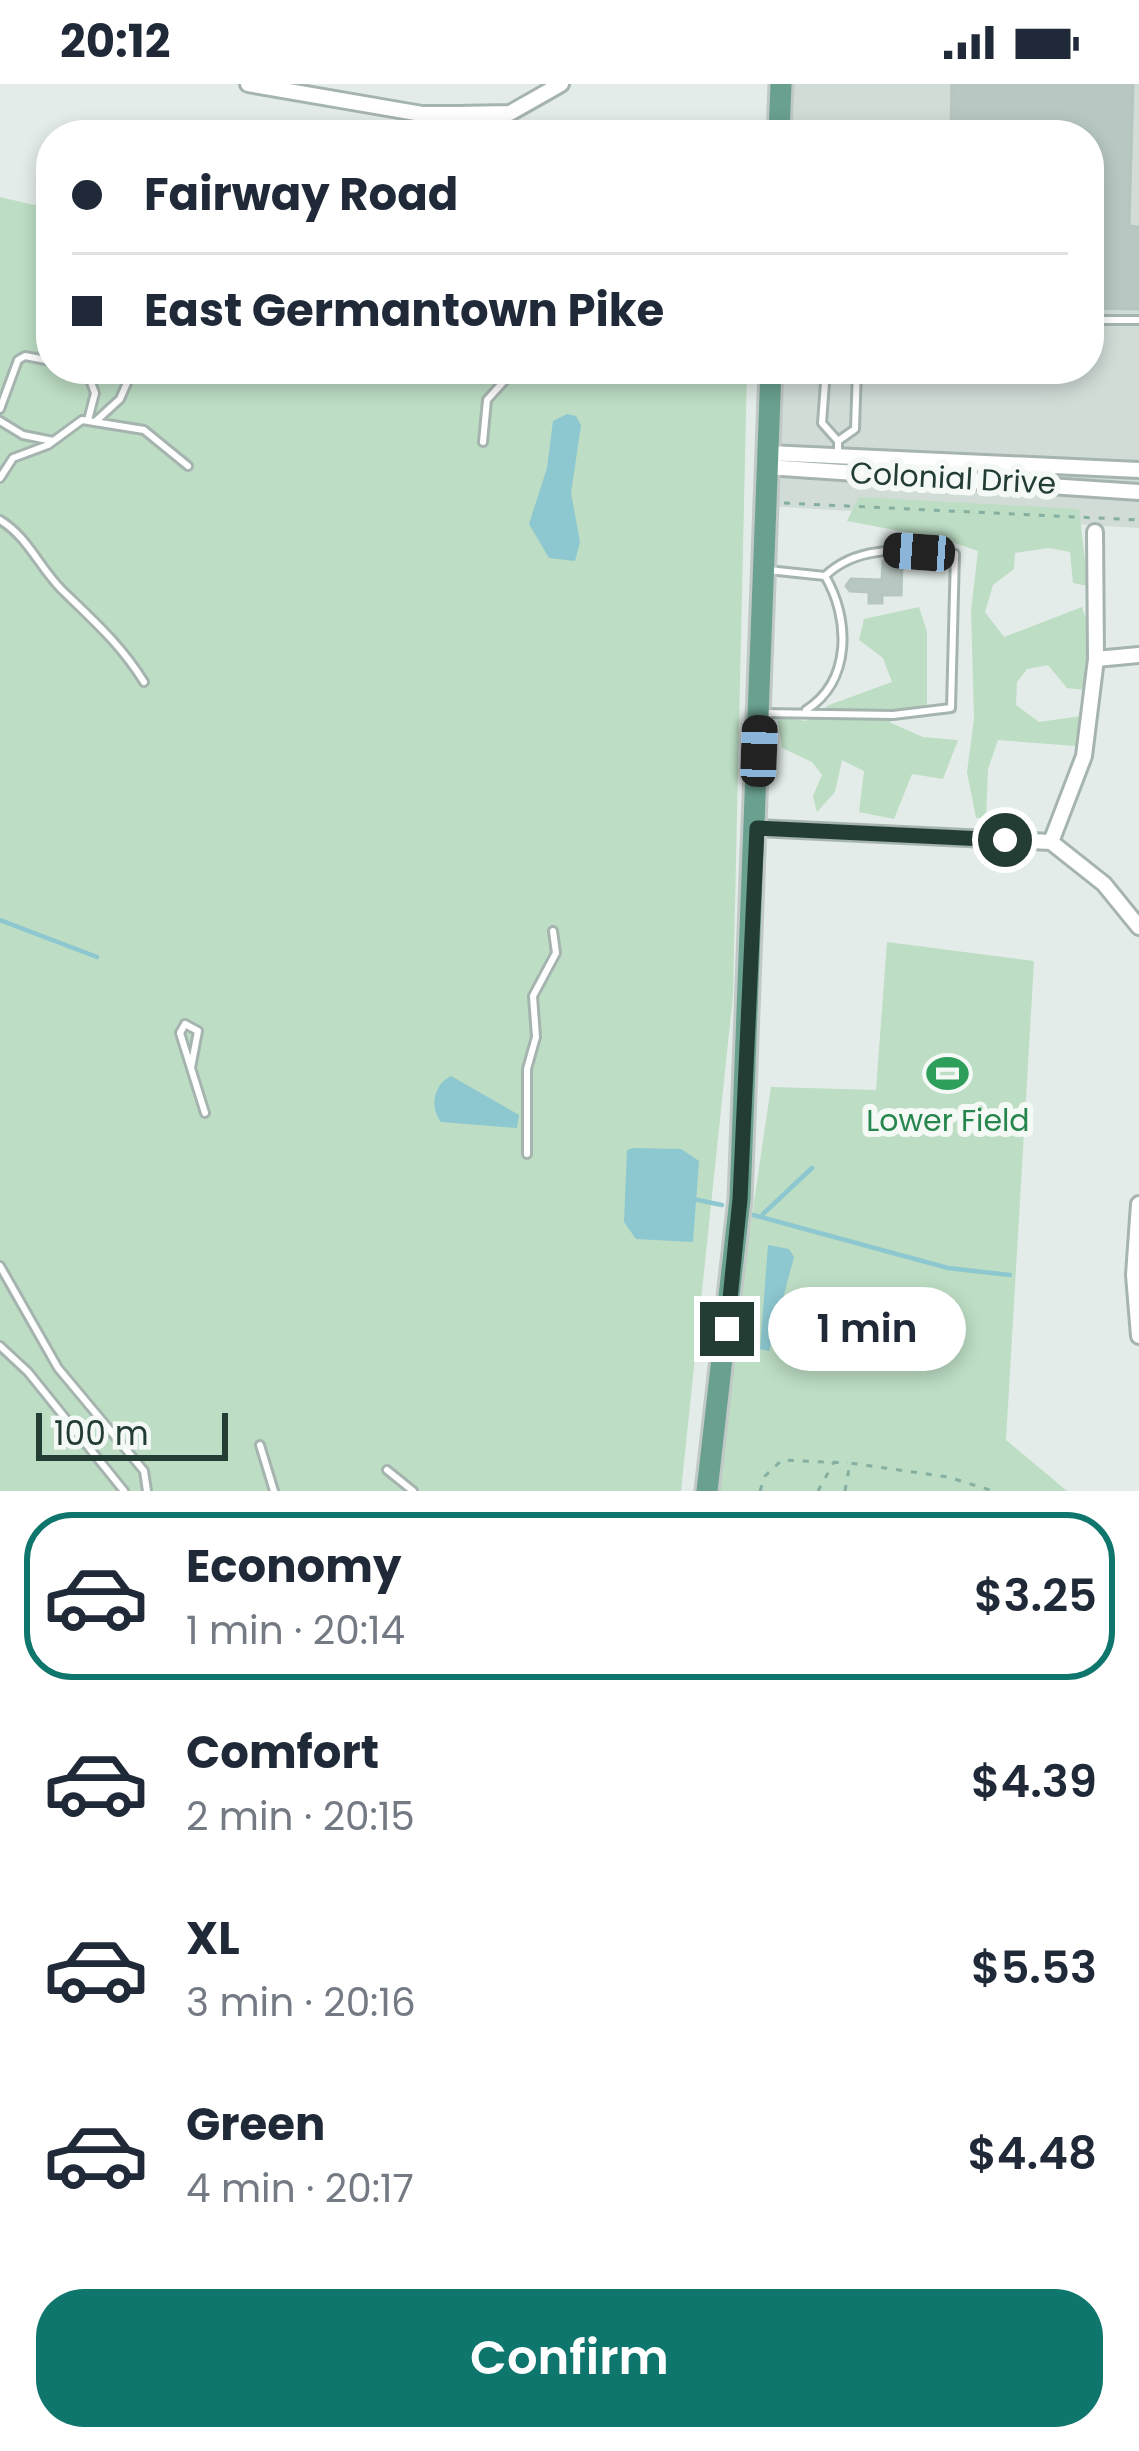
<!DOCTYPE html>
<meta charset="utf-8">
<style>
:root{--surface:#fff;--page:#f6f6f7;--text:#1f2937;--muted:#747a83;--line:#e0e1e3;--accent:#0f766e}
body{margin:0;font-family:Poppins,sans-serif;background:var(--page);color:var(--text);height:100vh;display:flex;flex-direction:column;font-size:45px;white-space:nowrap}
*{box-sizing:border-box;margin:0}
p{font-size:39px;color:var(--muted)}
.icon{flex:none;width:66px;height:66px;fill:none;stroke:currentColor;stroke-width:2;stroke-linecap:round;stroke-linejoin:round}
.map{position:relative;height:1407px;overflow:hidden}
.side{display:flex;flex-direction:column;background:var(--surface);flex:1}
.side>*{flex:none}
.guide{position:absolute;left:36px;top:36px;width:1068px;height:264px;border-radius:48px;box-shadow:0 6px 18px #0003;display:grid;align-content:center;height:264px;padding:0 36px;background:var(--surface)}
.scale{position:absolute;left:36px;bottom:30px;width:192px;box-sizing:border-box;padding-left:12px;border:6px solid #233d35;border-top:0;font-size:33px;line-height:42px;white-space:nowrap;color:#233d35;-webkit-text-stroke:9px #f4f9f6;paint-order:stroke}
.end{position:absolute;width:54px;height:54px;margin:-27px;border:15px solid #233d35;background:#fff;box-shadow:0 0 0 6px #fff}
.from{border-radius:50%}
.bubble{position:absolute;height:84px;border-radius:42px;background:var(--surface);box-shadow:0 6px 18px #0003;font-size:39px;font-weight:600;line-height:84px;text-align:center}
.car{position:absolute;width:36px;height:72px;margin:-36px -18px;border-radius:15px;box-shadow:0 0 9px 3px #0007;background:linear-gradient(#222 24%,#8ab4d8 0 40%,#222 0 76%,#8ab4d8 0 86%,#222 0)}
.guide b{display:flex;align-items:center;gap:42px;height:114px;font-size:45px}
.guide b+b{border-top:3px solid var(--line)}
.guide i{width:30px;height:30px;background:var(--text)}
ul{padding:21px 0 0;list-style:none}
li{display:flex;align-items:center;gap:36px;height:168px;margin:0 24px 18px;padding:0 12px;border:6px solid transparent;border-radius:48px}
li div{flex:1}
li b{display:block;font-size:45px}
li em{font-style:normal;font-weight:600}
li.on{border-color:var(--accent)}
li>.icon{width:108px;height:108px;stroke-width:1.5}
.primary-button{display:flex;gap:24px;margin-top:auto;padding:24px 36px}
.primary-button a{flex:1;height:138px;border-radius:48px;background:var(--accent);color:#fff;font-size:48px;font-weight:600;line-height:138px;text-align:center}
.status{display:flex;justify-content:space-between;align-items:center;height:84px;padding:0 60px;background:var(--surface);direction:ltr}
.status svg{height:33px;fill:currentColor}
.map>svg:first-child{display:block}
.built{fill:#d1dcd7}
.green{fill:#bdddc4}
.water{fill:#8dc7cf}
.lines{fill:none;stroke-linecap:round;stroke-linejoin:round}
.stream{stroke:#8dc7cf;stroke-width:4.5}
.building{fill:#b8c7c1;stroke:#b6c6bf;stroke-width:3}
.service-casing{stroke:#a6b4af;stroke-width:12}
.minor-casing{stroke:#a6b4af;stroke-width:20}
.primary-casing{stroke:#c1c9c6;stroke-width:27}
.path{stroke:#85afa0;stroke-width:3;stroke-dasharray:6 9;stroke-linecap:butt}
.service{stroke:#fff;stroke-width:6}
.minor{stroke:#fff;stroke-width:14}
.primary{stroke:#69a090;stroke-width:21}
.route{stroke:#233d35;stroke-width:15}
.labels{text-anchor:middle;dominant-baseline:central;stroke-width:12;stroke-linejoin:round;paint-order:stroke}
.street-label{font-size:30px;fill:#233d35;stroke:#f4f9f6}
.leisure-label{font-size:30px;fill:#27864d;stroke:#f4f9f6}
</style>
<div class="status"><b>20:12</b><svg viewBox="0 0 49 12"><path d="M0 12V9h3v3zM5 12V6h3v6zM10 12V3h3v9zM15 12V0h3v12zM26 1h20v11H26zM47 4h2v5h-2z"/></svg></div>
<div class="map">
<svg width="1139" height="1407" viewBox="0 0 1139 1407">
<rect width="100%" height="100%" fill="#e3ece8"/>
<!-- built -->
<path class="built" d="M 781,0 L 1139,0 L 1139,444 L 766,422 L 771,285 L 1089,285 L 1089,51 L 779,51 Z"/>
<!-- green -->
<path class="green" d="M 0,113 L 51,125 L 51,285 L 747,285 L 733,911 L 681,1407 L 0,1407 Z
M 859,413 L 1079,425 L 1088,502 L 1073,499 L 1070,468 L 1049,464 L 1015,469 L 1014,485 L 993,501 L 985,528 L 1004,553 L 1082,523 L 1090,546 L 1087,606 L 1067,604 L 1048,581 L 1027,585 L 1017,598 L 1016,621 L 1039,638 L 1081,632 L 1076,662 L 998,656 L 988,685 L 986,734 L 976,734 L 967,688 L 974,635 L 971,527 L 978,467 L 943,455 L 847,437 Z
M 919,523 L 927,548 L 927,625 L 889,638 L 923,653 L 958,656 L 943,695 L 912,690 L 894,735 L 859,728 L 864,687 L 842,676 L 835,708 L 817,728 L 813,712 L 822,691 L 812,678 L 782,664 L 777,632 L 806,637 L 829,621 L 892,598 L 883,574 L 859,556 L 864,535 Z
M 887,858 L 1034,877 L 1006,1356 L 1067,1407 L 711,1407 L 771,1003 L 876,1006 Z"/>
<!-- water -->
<path class="water" d="M 567,330 L 576,332 L 581,341 L 571,409 L 580,458 L 575,477 L 549,474 L 529,440 L 547,384 L 553,337 Z
M 451,992 L 519,1031 L 517,1044 L 441,1038 C 429,1023 434,1000 451,992 Z
M 633,1064 L 681,1065 L 699,1077 L 693,1158 L 636,1155 L 624,1138 L 627,1066 Z
M 768,1161 L 789,1165 L 794,1173 L 769,1267 L 760,1265 Z"/>
<g class="lines">
<!-- stream -->
<path class="stream" d="M 0,836 L 97,873
M 693,1115 L 722,1121
M 763,1130 L 812,1084
M 753,1131 L 948,1184 L 1010,1191"/>
</g>
<!-- building -->
<path class="building" d="M 952,0 L 1133,0 L 1129,142 L 1139,143 L 1139,225 L 1089,224 L 1089,51 L 963,51 L 963,40 L 951,39 Z
M 883,477 L 902,478 L 901,511 L 882,511 L 882,519 L 869,519 L 869,508 L 850,507 L 846,502 L 851,495 L 882,496 Z"/>
<g class="lines">
<defs>
<path id="service" d="M 1089,236 L 1139,236
M 86,285 L 95,309 L 88,336
M 826,285 L 822,339 L 838,357 L 838,369
M 0,325 L 18,276 L 25,272 L 51,277
M 0,337 L 23,351 L 53,357
M 96,337 L 120,315 L 133,285
M 838,357 L 855,345 L 857,285
M 483,358 L 487,316 L 515,285
M 0,394 L 13,374 L 48,361 L 82,336 L 144,346 L 188,382
M 0,436 C 28,453 39,483 62,506 C 94,537 121,561 144,598
M 806,626 C 852,597 850,534 825,492
M 763,629 L 893,631 L 951,624 L 955,470 C 910,467 860,458 825,492 L 768,486
M 191,984 L 198,947 L 185,940 L 180,949 L 205,1029
M 527,1070 L 527,985 L 536,953 L 533,912 L 556,869 L 553,847
M 0,1182 L 58,1284 L 144,1387 L 147,1407
M 0,1262 L 28,1288 L 124,1407
M 260,1361 L 274,1407
M 387,1386 L 413,1407"/>
<path id="minor" d="M 248,0 L 422,30 L 458,30 L 510,29 L 561,0
M 418,51 L 422,30
M 768,369 L 1139,386
M 767,383 L 1139,408
M 1096,575 L 1139,571
M 757,744 L 1051,758 L 1104,800 L 1139,843
M 1051,758 L 1084,672 L 1096,575 L 1095,448
M 1139,1120 L 1134,1191 L 1139,1252"/>
<path id="primary" d="M 779,51 L 781,0
M 707,1407 L 740,1115 L 771,285"/>
</defs>
<!-- service casing -->
<use href="#service" class="service-casing"/>
<!-- minor casing -->
<use href="#minor" class="minor-casing"/>
<!-- primary casing -->
<use href="#primary" class="primary-casing"/>
<!-- path -->
<path class="path" d="M 784,419 L 1139,436
M 760,1407 L 765,1392 L 782,1376 L 848,1379
M 818,1407 L 834,1378
M 845,1407 L 850,1379 L 948,1393 L 993,1407"/>
<!-- service -->
<use href="#service" class="service"/>
<!-- minor -->
<use href="#minor" class="minor"/>
<!-- primary -->
<use href="#primary" class="primary"/>
</g>
<g class="lines">
<!-- route -->
<path class="route" d="M 727,1245 L 740,1115 L 757,744 L 1005,756"/>
</g>
<!-- icons -->
<defs>
<symbol id="stadium-bare" viewBox="-9 -9 18 18"><path d="M0-5a6.5 5 0 1 0 0 10a6.5 5 0 1 0 0-10ZM-3.5-1.8h7v3.6h-7Z" fill="#2e9e5b" stroke="#f4f9f6" stroke-width="2.5" paint-order="stroke"/></symbol>
</defs>
<g fill-rule="evenodd">
<use href="#stadium-bare" x="918" y="960" width="59" height="59"/>
</g>
<g class="labels">
<!-- street labels -->
<g class="street-label">
<text transform="translate(953 394) rotate(3)">Colonial Drive</text>
</g>
<!-- leisure labels -->
<g class="leisure-label">
<text x="948" y="1036">Lower Field</text>
</g>
</g>
</svg>
<div class="scale">100 m</div>
<i class="end from" style="left:1005px;top:756px"></i>
<i class="end" style="left:727px;top:1245px"></i>
<div class="bubble" style="left:768px;top:1203px;width:198px">1 min</div>
<i class="car" style="left:919px;top:468px;rotate:274deg"></i>
<i class="car" style="left:759px;top:667px;rotate:2deg"></i>
<div class="guide">
<b><i class="from"></i>Fairway Road</b>
<b><i></i>East Germantown Pike</b>
</div>
</div>
<section class="side">
<ul>
<li class="on"><svg class="icon" aria-label="car" viewBox="0 0 24 24"><path d="M5 17H2v-5l4-1 3-4h7l3 4 3 1v5h-3M9 17h6M6 11h13"/><circle cx="7" cy="17" r="2"/><circle cx="17" cy="17" r="2"/></svg><div><b>Economy</b><p>1 min · 20:14</p></div><em>$3.25</em></li>
<li><svg class="icon" aria-label="car" viewBox="0 0 24 24"><path d="M5 17H2v-5l4-1 3-4h7l3 4 3 1v5h-3M9 17h6M6 11h13"/><circle cx="7" cy="17" r="2"/><circle cx="17" cy="17" r="2"/></svg><div><b>Comfort</b><p>2 min · 20:15</p></div><em>$4.39</em></li>
<li><svg class="icon" aria-label="car" viewBox="0 0 24 24"><path d="M5 17H2v-5l4-1 3-4h7l3 4 3 1v5h-3M9 17h6M6 11h13"/><circle cx="7" cy="17" r="2"/><circle cx="17" cy="17" r="2"/></svg><div><b>XL</b><p>3 min · 20:16</p></div><em>$5.53</em></li>
<li><svg class="icon" aria-label="car" viewBox="0 0 24 24"><path d="M5 17H2v-5l4-1 3-4h7l3 4 3 1v5h-3M9 17h6M6 11h13"/><circle cx="7" cy="17" r="2"/><circle cx="17" cy="17" r="2"/></svg><div><b>Green</b><p>4 min · 20:17</p></div><em>$4.48</em></li>
</ul>
<div class="primary-button"><a>Confirm</a></div>
</section>
